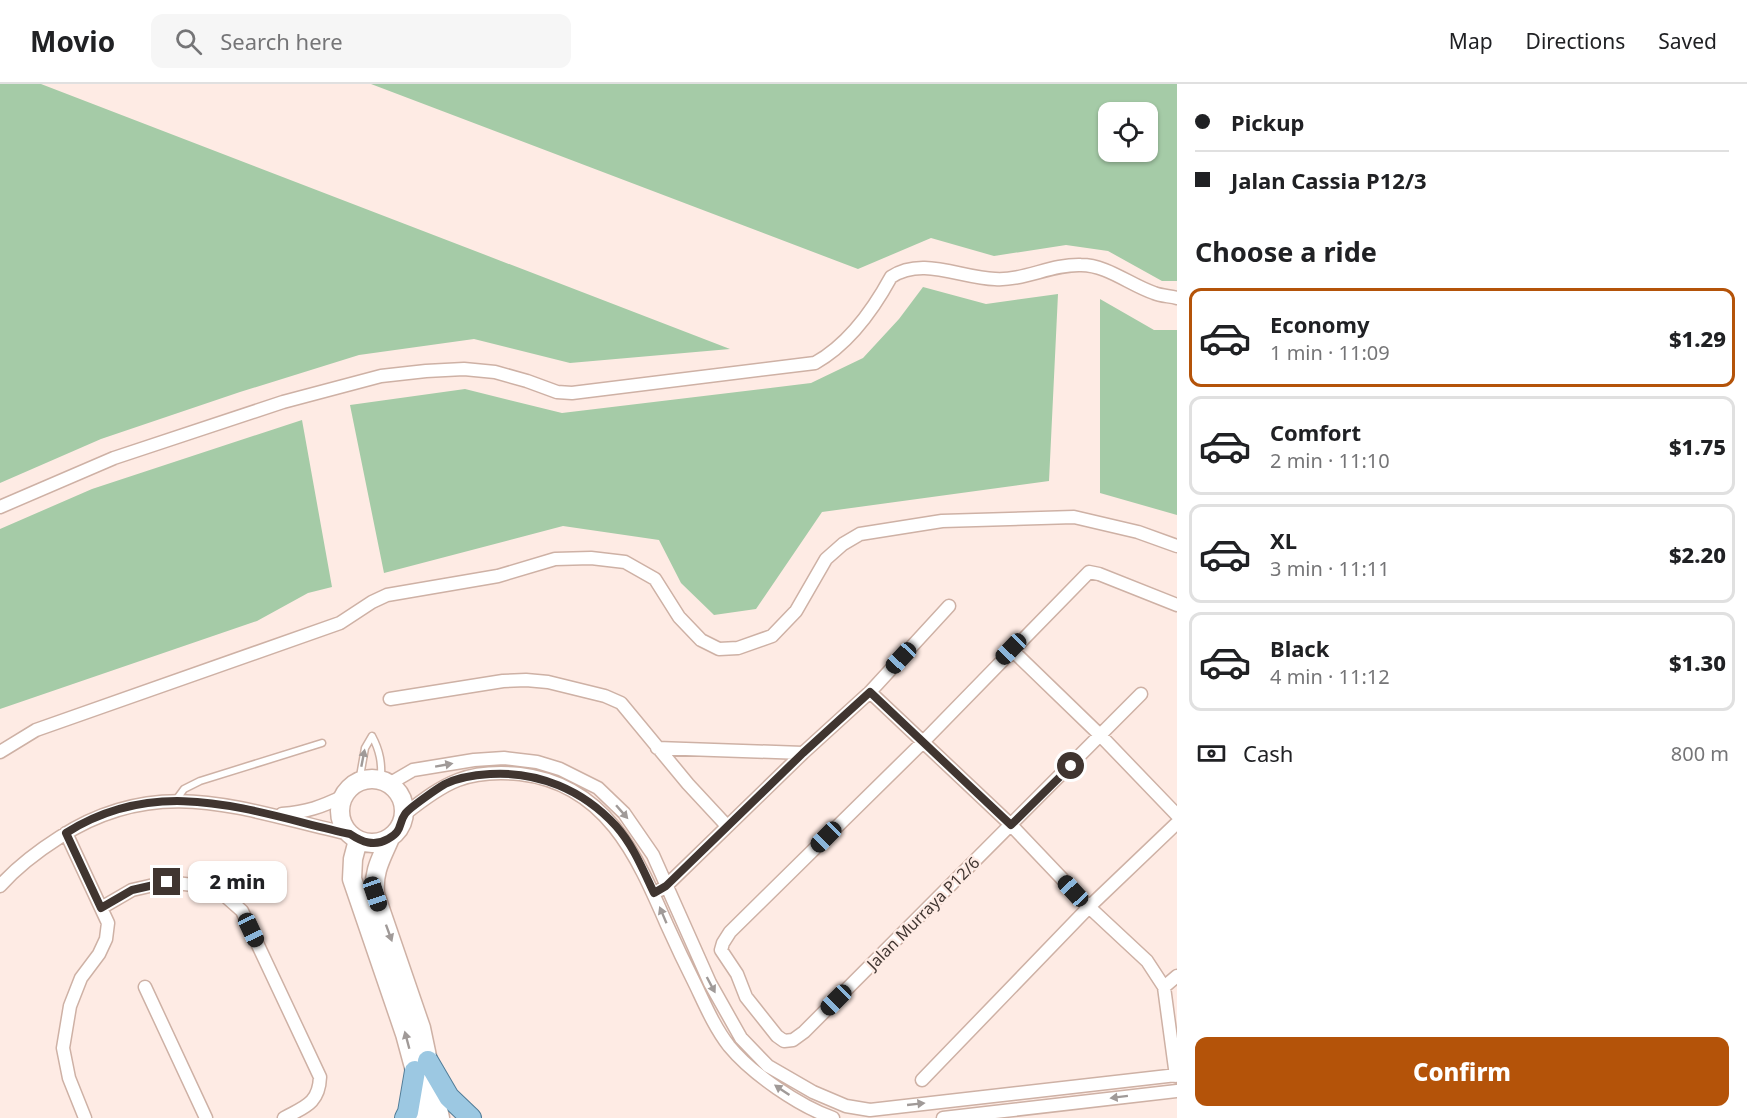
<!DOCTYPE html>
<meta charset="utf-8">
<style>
:root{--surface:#fff;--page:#f6f6f6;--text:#202124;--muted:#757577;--line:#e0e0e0;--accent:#b45309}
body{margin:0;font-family:"Noto Sans",sans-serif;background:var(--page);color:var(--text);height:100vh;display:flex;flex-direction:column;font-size:22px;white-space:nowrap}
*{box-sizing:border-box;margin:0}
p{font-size:20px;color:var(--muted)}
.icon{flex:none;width:33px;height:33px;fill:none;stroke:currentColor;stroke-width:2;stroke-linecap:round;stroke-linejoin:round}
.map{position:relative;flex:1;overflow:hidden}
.drawer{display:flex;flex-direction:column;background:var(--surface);width:570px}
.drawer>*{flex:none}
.banner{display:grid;align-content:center;height:132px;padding:0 18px;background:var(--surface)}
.tools{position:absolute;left:1098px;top:18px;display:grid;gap:12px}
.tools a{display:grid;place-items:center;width:60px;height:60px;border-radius:12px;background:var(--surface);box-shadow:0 2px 4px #0004;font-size:30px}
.end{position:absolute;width:27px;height:27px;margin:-14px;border:8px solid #403530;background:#fff;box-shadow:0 0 0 3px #fff}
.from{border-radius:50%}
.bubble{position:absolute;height:42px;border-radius:12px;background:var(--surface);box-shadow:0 2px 4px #0004;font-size:20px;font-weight:800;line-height:42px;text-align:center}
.car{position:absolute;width:18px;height:36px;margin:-18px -9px;border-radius:8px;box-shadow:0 0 4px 2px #0007;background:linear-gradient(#222 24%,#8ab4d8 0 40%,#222 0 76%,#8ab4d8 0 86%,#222 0)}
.banner b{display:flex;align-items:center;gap:21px;height:57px;font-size:22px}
.banner b+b{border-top:2px solid var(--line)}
.banner i{width:15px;height:15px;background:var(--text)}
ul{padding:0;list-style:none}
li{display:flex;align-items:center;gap:18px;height:99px;margin:0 12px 9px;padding:0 6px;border:3px solid var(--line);border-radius:12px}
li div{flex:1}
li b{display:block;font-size:22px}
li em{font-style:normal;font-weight:800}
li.selected{border-color:var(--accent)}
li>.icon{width:54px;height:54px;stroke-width:1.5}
h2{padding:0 18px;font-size:27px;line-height:72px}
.pay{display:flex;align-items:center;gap:15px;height:66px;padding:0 18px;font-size:22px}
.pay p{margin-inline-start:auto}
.action{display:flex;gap:12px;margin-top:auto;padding:12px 18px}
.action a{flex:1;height:69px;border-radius:12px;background:var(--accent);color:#fff;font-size:24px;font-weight:800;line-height:69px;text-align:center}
header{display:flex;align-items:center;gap:36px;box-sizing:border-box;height:84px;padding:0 30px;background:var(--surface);border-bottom:2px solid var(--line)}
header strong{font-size:28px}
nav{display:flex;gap:33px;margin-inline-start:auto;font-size:21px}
.search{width:420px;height:54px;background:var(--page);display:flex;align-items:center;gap:15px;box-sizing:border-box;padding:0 21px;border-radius:12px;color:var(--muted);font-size:22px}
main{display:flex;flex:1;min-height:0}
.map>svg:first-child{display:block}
.green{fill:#a5cba7;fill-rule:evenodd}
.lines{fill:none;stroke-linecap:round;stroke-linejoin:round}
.lane-casing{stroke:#ceb1a5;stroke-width:9}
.street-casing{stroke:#ceb1a5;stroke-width:15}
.secondary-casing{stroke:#ceb1a5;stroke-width:21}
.primary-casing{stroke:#517c97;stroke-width:22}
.lane{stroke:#fff;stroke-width:6}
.street{stroke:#fff;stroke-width:12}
.secondary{stroke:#fff;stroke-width:18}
.primary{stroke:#9cc8e2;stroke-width:20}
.oneway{fill:#a09a98}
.route{stroke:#403530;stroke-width:8}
.labels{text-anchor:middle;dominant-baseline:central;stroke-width:4.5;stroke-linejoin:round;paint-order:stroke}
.street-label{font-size:16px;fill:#403530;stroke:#feebe4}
</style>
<header>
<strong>Movio</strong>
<div class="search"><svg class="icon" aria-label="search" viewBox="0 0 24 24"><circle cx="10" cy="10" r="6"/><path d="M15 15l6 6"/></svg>Search here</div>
<nav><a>Map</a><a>Directions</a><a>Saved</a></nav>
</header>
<main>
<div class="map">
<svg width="1177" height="1034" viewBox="0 0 1177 1034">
<rect width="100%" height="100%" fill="#feebe4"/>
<!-- green -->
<path class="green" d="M 0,0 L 41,0 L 730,265 L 570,279 L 474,255 L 359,271 L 240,308 L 101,355 L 0,399 Z
M 371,0 L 1177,0 L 1177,197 L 1162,197 L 1108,167 L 1066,161 L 994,172 L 931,154 L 858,185 ZM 1108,28 L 1148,28 L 1148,68 L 1108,68 Z
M 923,203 L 986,220 L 1058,210 L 1049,397 L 822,428 L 756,525 L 714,531 L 681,499 L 659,456 L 563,442 L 384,489 L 350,321 L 465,305 L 562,329 L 811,299 L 863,274 L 899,235 Z
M 1100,215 L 1154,246 L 1177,246 L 1177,431 L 1100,409 Z
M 302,336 L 332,503 L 308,509 L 257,537 L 0,625 L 0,445 L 92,405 Z"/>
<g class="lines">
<defs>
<path id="lane" d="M 359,698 L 365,664 L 372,652 C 380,667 382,679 381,696
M 176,716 L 184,705 L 200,697 L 322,659"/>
<path id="street" d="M 0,423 L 114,374 L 283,318 L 381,292 L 426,287 L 464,285 L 495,288 L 527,297 L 557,308 L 572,309 L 815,279 C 849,260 873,226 891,193 C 922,172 961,194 995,195 C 1024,197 1051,180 1081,181 C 1107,181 1130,201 1154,209 C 1161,212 1170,212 1177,214
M 1011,565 L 1101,652 L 1177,731
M 870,608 L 1011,741 L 1089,823 L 1147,877 L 1164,903 L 1176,992
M 1141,610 L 804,948 L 793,956 L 784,957 L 777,952 L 746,913 L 737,890 L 721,866 L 723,859 L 730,848 L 922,659 L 1089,488 L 1099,490 L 1177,521
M 390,615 L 503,597 L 526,596 L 548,598 L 605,612 L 621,619 L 688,700 L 727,742
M 657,664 L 803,669
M 0,668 L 36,646 L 340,539 L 372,518 L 387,511 L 498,492 L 555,475 L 591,474 L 625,478 L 655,495 L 679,533 L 701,556 L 719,565 L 738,564 L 772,552 L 796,527 L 826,475 L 843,460 L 860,450 L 942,437 L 1074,433 L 1138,448 L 1177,462
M 389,700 L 413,686 L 474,676 L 504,674 L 537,678 L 560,685 L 598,704 L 624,729 L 653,771 L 710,899 L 741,954 L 768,982 L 813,1008 L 846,1022 L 870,1026 L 1177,991
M 282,730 C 307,728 321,723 344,712
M 405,730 C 445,698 467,685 520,690 C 606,700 637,772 667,841 C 676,861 686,882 696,902 C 706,923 715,944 729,962 C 752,990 799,1022 833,1034
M 66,749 L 108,839 L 106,855 L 99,870 L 81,894 L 70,922 L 63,964 L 69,994 L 85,1034
M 0,802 C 17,783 38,767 60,753 C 161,688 244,727 350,750
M 660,806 L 666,802 L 803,669 L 870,608 L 949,522
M 101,824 L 132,806 L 167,798 L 202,802 L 224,811 L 242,827 L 320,993 C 319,1020 304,1023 284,1034
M 145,903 L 206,1034
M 1164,903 L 1177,892
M 922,996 L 1089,823 L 1177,739
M 943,1034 L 1177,1007"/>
<path id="secondary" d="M340 727a32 32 0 1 1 64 0a32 32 0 1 1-64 0Z
M 390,754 C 381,775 373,787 375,810 L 421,944 L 440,1034
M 358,756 L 353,775 L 352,795 L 405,950 L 415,987 L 422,1034"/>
<path id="primary" d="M 428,977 L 449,1013 L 471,1034
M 405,1034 L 408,1028 L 415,987"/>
</defs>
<!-- lane casing -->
<use href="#lane" class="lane-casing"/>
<!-- street casing -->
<use href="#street" class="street-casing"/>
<!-- secondary casing -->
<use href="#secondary" class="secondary-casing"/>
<!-- primary casing -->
<use href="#primary" class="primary-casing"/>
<!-- lane -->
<use href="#lane" class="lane"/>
<!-- street -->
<use href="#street" class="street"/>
<!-- secondary -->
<use href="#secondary" class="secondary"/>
<!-- primary -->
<use href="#primary" class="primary"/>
</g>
<!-- one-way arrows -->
<defs><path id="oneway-solid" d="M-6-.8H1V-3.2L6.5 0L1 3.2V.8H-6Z" transform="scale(1.5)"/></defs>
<g class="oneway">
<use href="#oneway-solid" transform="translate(363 674) rotate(-79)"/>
<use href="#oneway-solid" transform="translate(444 681) rotate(-10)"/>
<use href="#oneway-solid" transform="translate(622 728) rotate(49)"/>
<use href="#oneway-solid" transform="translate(663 831) rotate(-113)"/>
<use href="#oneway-solid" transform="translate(389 849) rotate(70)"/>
<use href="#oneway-solid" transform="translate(711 901) rotate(62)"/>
<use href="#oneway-solid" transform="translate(407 956) rotate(-105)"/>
<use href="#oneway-solid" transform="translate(782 1006) rotate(-146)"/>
<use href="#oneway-solid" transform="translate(1119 1013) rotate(173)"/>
<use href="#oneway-solid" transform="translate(916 1020) rotate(-6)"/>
</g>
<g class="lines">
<!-- route -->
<path class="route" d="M 167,798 L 132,806 L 101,824 L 66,749 C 161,689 251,728 350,750 C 362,758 374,763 388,755 C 403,747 398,740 405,730 C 409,724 438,704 445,700 C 459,693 474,691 490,690 C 538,687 583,706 616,742 C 633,761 643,786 654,809 L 666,802 L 803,669 L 870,608 L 1011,741 L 1071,682"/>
</g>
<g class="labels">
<!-- street labels -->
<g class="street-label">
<text transform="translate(923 829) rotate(-45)">Jalan Murraya P12/6</text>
</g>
</g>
</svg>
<div class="tools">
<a><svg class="icon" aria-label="locate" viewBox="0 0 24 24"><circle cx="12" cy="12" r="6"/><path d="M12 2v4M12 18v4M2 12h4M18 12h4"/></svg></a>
</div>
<i class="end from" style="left:1071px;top:682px"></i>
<i class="end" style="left:167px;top:798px"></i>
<div class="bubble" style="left:188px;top:777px;width:99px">2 min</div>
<i class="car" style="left:1011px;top:565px;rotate:224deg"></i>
<i class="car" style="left:901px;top:574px;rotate:223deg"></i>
<i class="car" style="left:826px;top:753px;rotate:225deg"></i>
<i class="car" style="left:1073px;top:807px;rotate:317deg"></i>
<i class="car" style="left:375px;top:810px;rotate:161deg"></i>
<i class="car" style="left:251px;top:846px;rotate:155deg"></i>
<i class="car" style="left:836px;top:916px;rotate:225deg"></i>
</div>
<section class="drawer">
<div class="banner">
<b><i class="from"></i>Pickup</b>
<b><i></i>Jalan Cassia P12/3</b>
</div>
<h2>Choose a ride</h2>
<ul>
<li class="selected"><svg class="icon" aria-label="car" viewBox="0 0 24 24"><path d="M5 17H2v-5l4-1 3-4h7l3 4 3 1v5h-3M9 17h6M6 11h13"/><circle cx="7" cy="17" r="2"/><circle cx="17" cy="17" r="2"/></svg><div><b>Economy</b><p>1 min · 11:09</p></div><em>$1.29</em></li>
<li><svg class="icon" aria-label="car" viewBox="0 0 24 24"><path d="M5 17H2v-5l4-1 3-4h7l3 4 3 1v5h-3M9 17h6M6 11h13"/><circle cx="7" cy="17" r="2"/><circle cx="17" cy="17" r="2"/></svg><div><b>Comfort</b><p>2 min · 11:10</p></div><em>$1.75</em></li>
<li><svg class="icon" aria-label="car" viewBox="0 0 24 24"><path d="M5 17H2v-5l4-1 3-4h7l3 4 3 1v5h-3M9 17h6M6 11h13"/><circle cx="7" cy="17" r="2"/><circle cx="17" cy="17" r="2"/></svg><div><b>XL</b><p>3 min · 11:11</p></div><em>$2.20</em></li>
<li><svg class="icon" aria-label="car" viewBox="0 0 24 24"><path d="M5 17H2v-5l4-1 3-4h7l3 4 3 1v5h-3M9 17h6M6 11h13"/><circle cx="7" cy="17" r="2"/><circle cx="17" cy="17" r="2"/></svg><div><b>Black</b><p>4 min · 11:12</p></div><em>$1.30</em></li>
</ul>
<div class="pay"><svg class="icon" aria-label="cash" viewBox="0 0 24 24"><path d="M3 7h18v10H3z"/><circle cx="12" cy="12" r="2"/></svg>Cash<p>800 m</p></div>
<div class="action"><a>Confirm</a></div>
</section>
</main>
